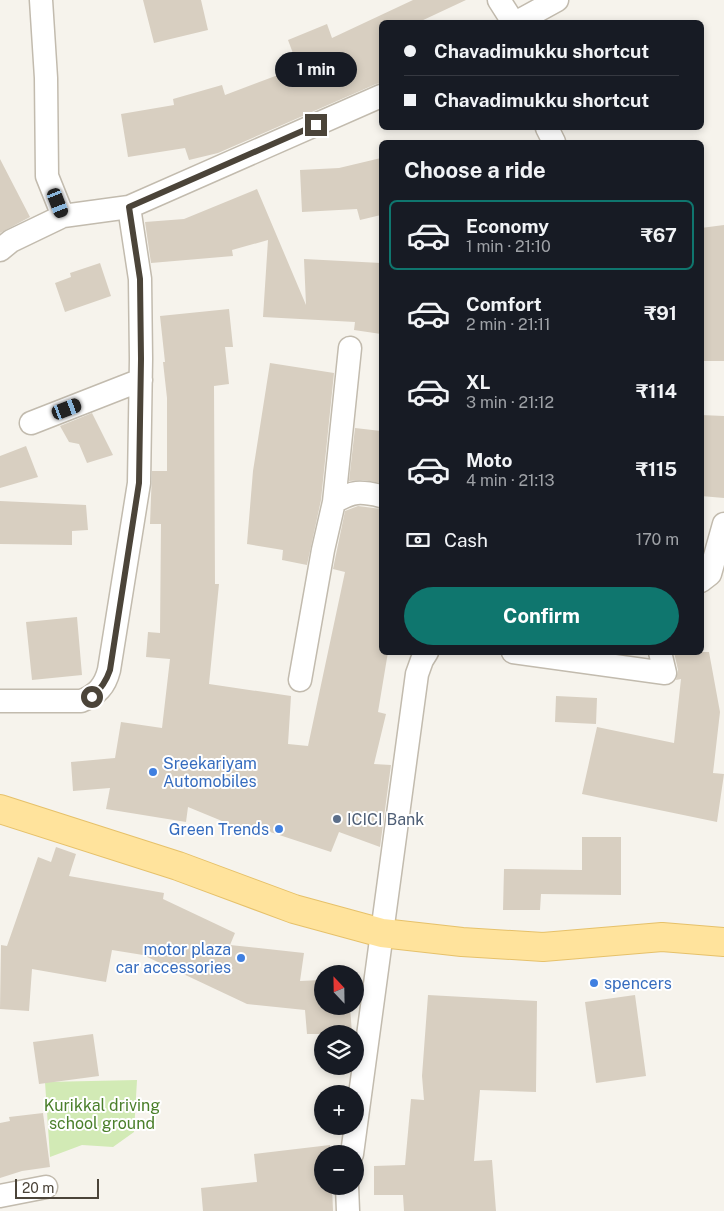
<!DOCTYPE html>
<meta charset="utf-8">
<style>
:root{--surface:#171b24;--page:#20242c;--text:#f1f3f6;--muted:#9ea1a6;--line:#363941;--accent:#0f766e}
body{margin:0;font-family:"Public Sans",sans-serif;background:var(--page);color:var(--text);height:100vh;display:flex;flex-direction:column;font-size:19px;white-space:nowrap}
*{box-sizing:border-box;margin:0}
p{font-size:16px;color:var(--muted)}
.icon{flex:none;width:28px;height:28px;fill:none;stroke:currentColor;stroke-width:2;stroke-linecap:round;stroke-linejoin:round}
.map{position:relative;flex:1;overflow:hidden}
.panel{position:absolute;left:379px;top:140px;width:325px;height:515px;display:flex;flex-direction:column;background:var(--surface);border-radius:8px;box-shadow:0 2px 8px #0003}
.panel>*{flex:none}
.banner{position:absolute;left:379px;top:20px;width:325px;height:110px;border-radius:8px;box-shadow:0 2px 8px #0003;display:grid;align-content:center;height:110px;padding:0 25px;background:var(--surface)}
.needle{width:32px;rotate:338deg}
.controls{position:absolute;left:314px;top:965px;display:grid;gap:10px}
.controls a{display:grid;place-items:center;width:50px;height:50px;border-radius:50%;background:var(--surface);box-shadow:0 2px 8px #0003;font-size:25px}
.scale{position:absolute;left:15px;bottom:12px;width:84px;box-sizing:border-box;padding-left:5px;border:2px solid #4b4439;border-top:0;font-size:14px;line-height:18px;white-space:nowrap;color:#4b4439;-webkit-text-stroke:4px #fff;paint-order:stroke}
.end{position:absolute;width:22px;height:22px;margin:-11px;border:6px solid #4b4439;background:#fff;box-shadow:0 0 0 2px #fff}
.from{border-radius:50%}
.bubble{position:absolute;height:35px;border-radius:18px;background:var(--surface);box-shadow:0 2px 8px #0003;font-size:16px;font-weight:700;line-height:35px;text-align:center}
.car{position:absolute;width:15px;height:30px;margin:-15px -8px;border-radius:6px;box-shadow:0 0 4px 1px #0007;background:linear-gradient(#222 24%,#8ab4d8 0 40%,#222 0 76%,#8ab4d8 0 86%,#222 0)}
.banner b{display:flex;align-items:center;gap:18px;height:48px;font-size:19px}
.banner b+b{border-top:1px solid var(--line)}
.banner i{width:12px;height:12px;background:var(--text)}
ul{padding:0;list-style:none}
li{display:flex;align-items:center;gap:15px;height:70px;margin:0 10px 8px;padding:0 15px;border:2px solid transparent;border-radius:8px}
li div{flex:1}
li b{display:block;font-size:19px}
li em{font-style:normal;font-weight:700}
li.active{border-color:var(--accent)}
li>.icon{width:45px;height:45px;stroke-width:1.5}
h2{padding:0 25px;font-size:22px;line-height:60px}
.pay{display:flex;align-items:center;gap:12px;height:55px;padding:0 25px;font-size:19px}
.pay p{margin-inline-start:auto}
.cta{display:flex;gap:10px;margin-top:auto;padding:10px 25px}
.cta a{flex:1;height:58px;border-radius:30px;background:var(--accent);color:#fff;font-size:20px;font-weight:700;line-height:58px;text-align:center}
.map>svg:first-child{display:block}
.green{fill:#d2eab5}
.building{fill:#d8cfc1}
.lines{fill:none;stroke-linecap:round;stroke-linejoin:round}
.minor-casing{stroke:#c2bbae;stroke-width:25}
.primary-casing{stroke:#e6c16a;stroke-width:30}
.minor{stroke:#fff;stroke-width:22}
.primary{stroke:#ffe39c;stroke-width:28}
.route{stroke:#4b4439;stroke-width:6}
.shop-dot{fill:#3f7fe0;stroke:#fff;stroke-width:2}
.service-dot{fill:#5c6f8a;stroke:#fff;stroke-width:2}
.labels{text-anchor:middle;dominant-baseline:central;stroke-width:4;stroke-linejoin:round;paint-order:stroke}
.shop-label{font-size:16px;fill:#366cbe;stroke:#fff;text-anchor:start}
.service-label{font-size:16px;fill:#4e5e75;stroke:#fff;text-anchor:start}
.park-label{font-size:16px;fill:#4a7f2a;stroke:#fff}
</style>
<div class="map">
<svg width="724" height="1211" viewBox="0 0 724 1211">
<rect width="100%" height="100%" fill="#f6f3ec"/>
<!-- green -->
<path class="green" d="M 137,1080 L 134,1132 L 113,1147 L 82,1145 L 50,1157 L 45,1082 Z"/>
<!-- building -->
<path class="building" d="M 143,0 L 201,0 L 208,30 L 154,43 Z
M 413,0 L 466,0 L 419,22 L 381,22 L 381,83 L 376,84 L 218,153 L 189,160 L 185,148 L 128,157 L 121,114 L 174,105 L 173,99 L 222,85 L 225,95 L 278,75 L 277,72 L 297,64 L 288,40 L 327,24 L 332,38 Z
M 381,158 L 381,215 L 360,220 L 357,209 L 302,212 L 300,170 L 339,168 Z
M 0,159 L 30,217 L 0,233 Z
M 257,189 L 306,305 L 304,259 L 381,263 L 381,334 L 354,330 L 355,322 L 263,317 L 268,240 L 232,250 L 233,256 L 151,263 L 145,222 L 184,219 Z
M 724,225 L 724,361 L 701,361 L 701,228 Z
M 100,263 L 111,296 L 65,312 L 55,283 L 71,277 L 70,273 Z
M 229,309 L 233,347 L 225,347 L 229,384 L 214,386 L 215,584 L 219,584 L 209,684 L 291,696 L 288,744 L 308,746 L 345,572 L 333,569 L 345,511 L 358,506 L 381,509 L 381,652 L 388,652 L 378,712 L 386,714 L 374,764 L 391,765 L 380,847 L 339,832 L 331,852 L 264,830 L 261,837 L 188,807 L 186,822 L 106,809 L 110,788 L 73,791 L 71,762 L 115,758 L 121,722 L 162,728 L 170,659 L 146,657 L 148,632 L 160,633 L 161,524 L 150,524 L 152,471 L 167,471 L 167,398 L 163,362 L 165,362 L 160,316 Z
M 270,363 L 334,373 L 321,500 L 307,565 L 282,560 L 283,550 L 247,544 L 253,471 Z
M 92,413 L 113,455 L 87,463 L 79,444 L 69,442 L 60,426 Z
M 701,415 L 724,416 L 724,498 L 701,496 Z
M 355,428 L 381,431 L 381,483 L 363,480 L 349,481 Z
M 26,446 L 38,477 L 0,488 L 0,456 Z
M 0,501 L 86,505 L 88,530 L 72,531 L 72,545 L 0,544 Z
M 77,617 L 82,675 L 32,680 L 26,622 Z
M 674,652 L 709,652 L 720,712 L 713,773 L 724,774 L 717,822 L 582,794 L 597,727 L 674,743 L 681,679 L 676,680 L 678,670 Z
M 556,696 L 597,698 L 596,724 L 555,722 Z
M 582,837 L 621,837 L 621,895 L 541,894 L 540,910 L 503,910 L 504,869 L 582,870 Z
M 56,847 L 76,854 L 69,876 L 164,893 L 163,899 L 235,933 L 230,945 L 304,953 L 300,981 L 322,980 L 322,1006 L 350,1006 L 352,1034 L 307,1034 L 305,1010 L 247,1004 L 143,955 L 112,950 L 106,982 L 32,969 L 29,1011 L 0,1009 L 1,945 L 7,946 L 38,857 L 51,862 Z
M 428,995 L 537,1001 L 536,1092 L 480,1090 L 474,1161 L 492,1160 L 496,1211 L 404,1211 L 403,1195 L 374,1195 L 374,1166 L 405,1165 L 411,1099 L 424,1100 L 422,1076 Z
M 635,995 L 646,1076 L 596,1083 L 585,1002 Z
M 93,1034 L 99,1076 L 39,1084 L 33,1042 Z
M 43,1113 L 50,1167 L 22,1171 L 0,1178 L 0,1123 L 10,1121 L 9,1117 Z
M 330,1145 L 330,1154 L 322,1154 L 322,1186 L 332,1186 L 333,1211 L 203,1211 L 201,1188 L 257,1182 L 254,1154 Z"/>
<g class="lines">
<defs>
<path id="minor" d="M 41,0 L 46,78 L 47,176 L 63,216
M 499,0 L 513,22
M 517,22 L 557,0
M 547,128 L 554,142
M 0,250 L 11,241 L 63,216 L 129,207
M 31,423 L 141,380
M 334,502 L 350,348
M 701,581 L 710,574 L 724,524
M 513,652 L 665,673 L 660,652
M 300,680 L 323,550 L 334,502 C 353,491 360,491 381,496
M 0,701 L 81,701 C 97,695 105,686 109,670 L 139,483 L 141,359 L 140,279 L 129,207 L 381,96
M 352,1154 L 417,674 L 422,660 L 427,652
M 347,1186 L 348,1211
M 0,1196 L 46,1187"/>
<path id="primary" d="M 0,809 L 178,866 L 294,909 L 382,933 L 462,942 L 543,947 L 662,937 L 724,942"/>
</defs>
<!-- minor casing -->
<use href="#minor" class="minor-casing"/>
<!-- primary casing -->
<use href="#primary" class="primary-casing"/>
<!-- minor -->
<use href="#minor" class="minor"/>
<!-- primary -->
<use href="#primary" class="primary"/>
</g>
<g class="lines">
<!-- route -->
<path class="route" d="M 92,697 C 101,689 106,682 110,670 L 139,483 L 141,359 L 140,279 L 129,207 L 316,125"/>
</g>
<!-- markers -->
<g class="shop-dot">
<circle cx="153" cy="772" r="5"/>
<circle cx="279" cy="829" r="5"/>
<circle cx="241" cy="958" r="5"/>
<circle cx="594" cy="983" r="5"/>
</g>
<circle class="service-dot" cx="337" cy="819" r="5"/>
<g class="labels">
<!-- shop labels -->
<g class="shop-label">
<text x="163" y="763">Sreekariyam<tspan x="163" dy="18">Automobiles</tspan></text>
<text x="269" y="829" text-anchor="end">Green Trends</text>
<text x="231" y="949" text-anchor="end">motor plaza<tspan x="231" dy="18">car accessories</tspan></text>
<text x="604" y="983">spencers</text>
</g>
<!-- service labels -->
<g class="service-label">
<text x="347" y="819">ICICI Bank</text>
</g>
<!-- park labels -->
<g class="park-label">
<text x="102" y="1105">Kurikkal driving<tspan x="102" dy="18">school ground</tspan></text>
</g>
</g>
</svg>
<div class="controls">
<a><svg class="needle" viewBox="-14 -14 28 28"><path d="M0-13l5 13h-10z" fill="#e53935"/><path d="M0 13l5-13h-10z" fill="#9ea1a6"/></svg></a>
<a><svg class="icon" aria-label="layers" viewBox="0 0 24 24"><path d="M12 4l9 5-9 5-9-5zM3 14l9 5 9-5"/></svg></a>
<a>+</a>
<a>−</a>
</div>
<div class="scale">20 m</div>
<i class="end from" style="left:92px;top:697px"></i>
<i class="end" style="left:316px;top:125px"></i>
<div class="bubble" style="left:275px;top:52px;width:82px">1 min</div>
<i class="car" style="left:58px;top:203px;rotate:159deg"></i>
<i class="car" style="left:67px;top:409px;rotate:69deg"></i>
<div class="banner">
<b><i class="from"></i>Chavadimukku shortcut</b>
<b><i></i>Chavadimukku shortcut</b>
</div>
<section class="panel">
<h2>Choose a ride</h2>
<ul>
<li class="active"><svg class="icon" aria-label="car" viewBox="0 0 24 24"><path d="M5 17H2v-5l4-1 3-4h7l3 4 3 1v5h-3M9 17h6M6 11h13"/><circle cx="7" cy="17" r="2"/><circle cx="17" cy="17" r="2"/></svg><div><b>Economy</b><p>1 min · 21:10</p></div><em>₹67</em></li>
<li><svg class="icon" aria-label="car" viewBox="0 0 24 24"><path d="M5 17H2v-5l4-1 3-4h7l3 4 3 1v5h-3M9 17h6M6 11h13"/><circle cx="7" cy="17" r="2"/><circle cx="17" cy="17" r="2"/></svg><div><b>Comfort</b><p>2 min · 21:11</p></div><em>₹91</em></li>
<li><svg class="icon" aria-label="car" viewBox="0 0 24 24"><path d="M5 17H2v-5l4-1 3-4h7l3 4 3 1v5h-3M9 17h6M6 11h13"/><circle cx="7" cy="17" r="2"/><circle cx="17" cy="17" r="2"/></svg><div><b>XL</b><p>3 min · 21:12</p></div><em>₹114</em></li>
<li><svg class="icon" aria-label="car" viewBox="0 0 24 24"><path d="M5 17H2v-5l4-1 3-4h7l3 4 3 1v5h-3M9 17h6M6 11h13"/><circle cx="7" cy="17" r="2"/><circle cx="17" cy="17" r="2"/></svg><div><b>Moto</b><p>4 min · 21:13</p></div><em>₹115</em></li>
</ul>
<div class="pay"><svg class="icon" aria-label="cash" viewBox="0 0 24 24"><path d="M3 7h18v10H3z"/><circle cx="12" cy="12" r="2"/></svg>Cash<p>170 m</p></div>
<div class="cta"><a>Confirm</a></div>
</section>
</div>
